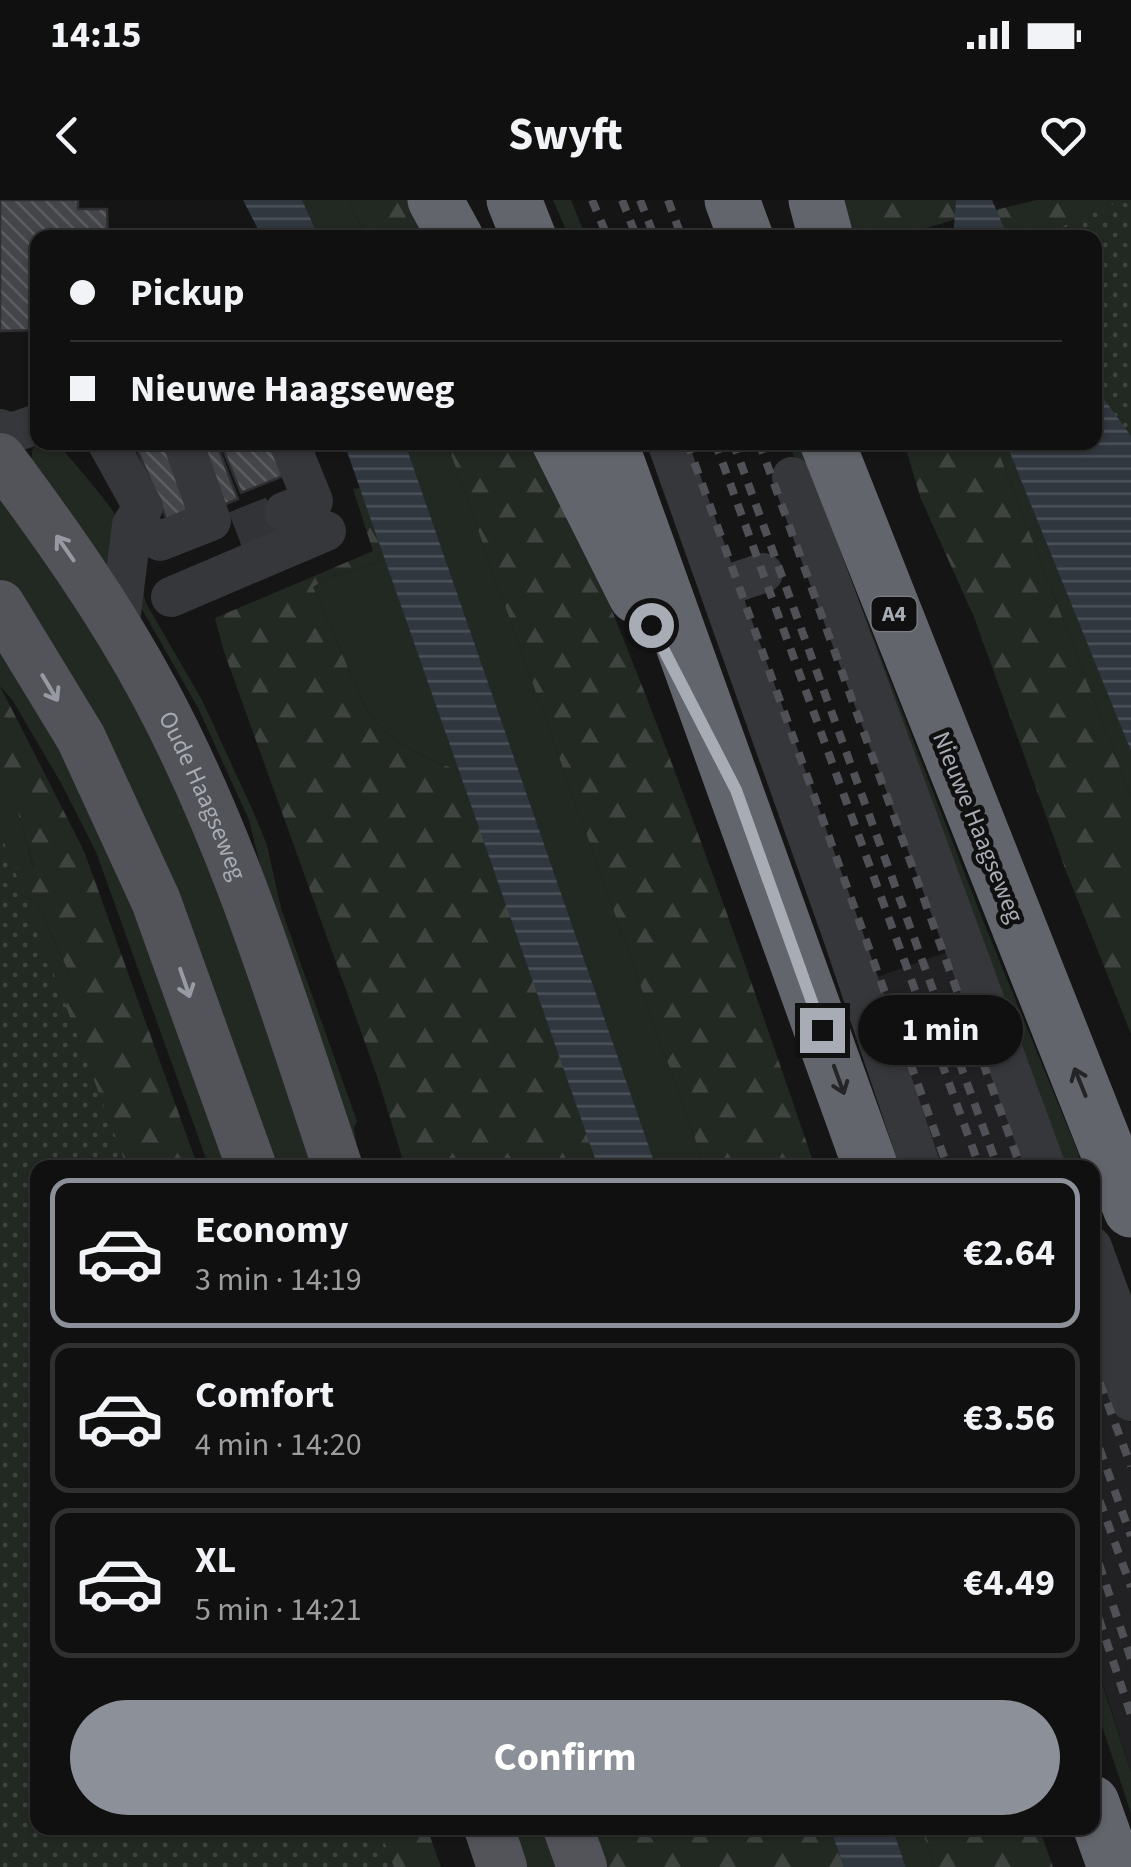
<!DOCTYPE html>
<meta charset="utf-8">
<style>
:root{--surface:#101010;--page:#1e1e1e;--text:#f1f3f6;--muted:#9c9d9f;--line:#303030;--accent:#8c9099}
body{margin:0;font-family:"Source Sans 3",sans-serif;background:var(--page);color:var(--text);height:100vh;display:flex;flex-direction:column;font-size:38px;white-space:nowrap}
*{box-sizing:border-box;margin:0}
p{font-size:32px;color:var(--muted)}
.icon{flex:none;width:55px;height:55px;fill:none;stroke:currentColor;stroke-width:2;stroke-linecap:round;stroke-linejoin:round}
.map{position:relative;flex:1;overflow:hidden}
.panel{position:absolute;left:30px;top:960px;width:1070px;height:675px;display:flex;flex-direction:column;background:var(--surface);border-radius:20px;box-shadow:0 2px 8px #0004,0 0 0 2px var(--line)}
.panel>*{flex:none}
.banner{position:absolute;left:30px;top:30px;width:1072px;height:220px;border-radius:20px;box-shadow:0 2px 8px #0004,0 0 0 2px var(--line);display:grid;align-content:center;height:220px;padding:0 40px;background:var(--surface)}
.end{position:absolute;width:45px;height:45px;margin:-22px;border:12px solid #a8acb5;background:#111;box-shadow:0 0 0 5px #111}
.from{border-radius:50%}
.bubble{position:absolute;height:70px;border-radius:35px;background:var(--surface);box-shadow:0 2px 8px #0004,0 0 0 2px var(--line);font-size:32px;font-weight:700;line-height:70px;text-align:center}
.banner b{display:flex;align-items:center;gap:35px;height:95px;font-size:38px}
.banner b+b{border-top:2px solid var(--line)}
.banner i{width:25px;height:25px;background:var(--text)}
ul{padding:18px 0 0;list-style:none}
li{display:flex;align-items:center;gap:30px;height:150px;margin:0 20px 15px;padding:0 20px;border:5px solid var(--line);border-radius:20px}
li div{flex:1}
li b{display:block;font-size:38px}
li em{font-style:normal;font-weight:700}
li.active{border-color:var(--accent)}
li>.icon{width:90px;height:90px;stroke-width:1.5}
.cta{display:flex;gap:20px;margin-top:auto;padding:20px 40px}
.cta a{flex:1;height:115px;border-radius:60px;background:var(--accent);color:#fff;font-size:40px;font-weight:700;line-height:115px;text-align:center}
.status{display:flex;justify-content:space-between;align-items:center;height:70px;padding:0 50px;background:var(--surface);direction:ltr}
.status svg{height:28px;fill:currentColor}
header{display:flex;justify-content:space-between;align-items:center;height:130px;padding:0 40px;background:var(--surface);font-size:45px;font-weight:700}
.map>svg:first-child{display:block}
.built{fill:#212123}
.grass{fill:#222822}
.forest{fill:url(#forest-firs)}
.park{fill:url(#park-dots)}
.water{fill:url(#water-rules)}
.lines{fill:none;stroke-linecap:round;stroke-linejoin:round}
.ferry{stroke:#8398ac;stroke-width:2.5;stroke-dasharray:12 10;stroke-linecap:butt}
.building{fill:url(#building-back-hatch);stroke:#2f2f32;stroke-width:2.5}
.minor-tunnel{stroke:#323336;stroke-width:40;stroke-dasharray:40 20;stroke-linecap:butt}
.minor{stroke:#36373b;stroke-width:40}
.major{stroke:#53545a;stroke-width:50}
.highway{stroke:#63656c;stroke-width:55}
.rail{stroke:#505156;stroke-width:8;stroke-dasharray:12 10;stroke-linecap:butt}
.highway-bridge{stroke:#63656c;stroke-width:55}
.oneway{stroke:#979aa3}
.oneway2{stroke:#252528}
.route{stroke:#a8acb5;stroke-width:12}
.labels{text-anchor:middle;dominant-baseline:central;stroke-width:9;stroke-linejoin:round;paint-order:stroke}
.shield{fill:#101011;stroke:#7a7d84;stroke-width:2.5}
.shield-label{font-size:22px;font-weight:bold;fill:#a8acb5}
.street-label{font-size:25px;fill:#a8acb5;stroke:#101011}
</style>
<div class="status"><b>14:15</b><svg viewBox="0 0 49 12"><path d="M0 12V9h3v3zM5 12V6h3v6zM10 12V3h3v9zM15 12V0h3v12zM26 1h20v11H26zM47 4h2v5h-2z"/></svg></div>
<header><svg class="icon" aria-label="back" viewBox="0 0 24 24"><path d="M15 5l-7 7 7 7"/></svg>Swyft<svg class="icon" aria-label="heart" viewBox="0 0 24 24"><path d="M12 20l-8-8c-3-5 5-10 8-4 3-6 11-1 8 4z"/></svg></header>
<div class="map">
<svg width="1131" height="1667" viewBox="0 0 1131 1667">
<defs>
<pattern id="forest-firs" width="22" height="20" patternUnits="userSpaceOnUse" patternTransform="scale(2.5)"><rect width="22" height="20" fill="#222822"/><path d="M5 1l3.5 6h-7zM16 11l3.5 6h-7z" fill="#3f4440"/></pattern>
<pattern id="park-dots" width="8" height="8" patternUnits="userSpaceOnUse" patternTransform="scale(2.5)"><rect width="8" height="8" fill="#222822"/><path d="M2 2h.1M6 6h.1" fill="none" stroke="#3f4440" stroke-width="1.8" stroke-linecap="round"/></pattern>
<pattern id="water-rules" width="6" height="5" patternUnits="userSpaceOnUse" patternTransform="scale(2.5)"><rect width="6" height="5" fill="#30373e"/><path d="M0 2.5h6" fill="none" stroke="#4b5158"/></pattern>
<pattern id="building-back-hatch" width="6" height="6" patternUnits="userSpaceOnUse" patternTransform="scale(2.5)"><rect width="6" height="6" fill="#444549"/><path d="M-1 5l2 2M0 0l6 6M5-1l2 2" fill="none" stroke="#5c5d61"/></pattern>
</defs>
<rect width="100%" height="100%" fill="#151516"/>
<!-- built -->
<path class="built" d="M 953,750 L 1031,967 L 934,967 L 871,779 Z
M 1092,1135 L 1131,1224 L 1131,1572 L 1093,1453 Z"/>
<!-- grass -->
<path class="grass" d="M 302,0 L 349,0 L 366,37 L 319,37 Z
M 553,0 L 571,0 L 586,37 L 569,37 Z
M 41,243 L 57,243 C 67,255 116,310 117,319 C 119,339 112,365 109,385 L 31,259 L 33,248 Z
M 405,243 L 447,243 L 705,967 L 656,967 Z
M 789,243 L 798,243 L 982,718 L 1080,957 L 1055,966 Z
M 995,243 L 1017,243 L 1131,532 L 1131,596 Z
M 0,280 L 172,556 L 327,967 L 265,967 L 32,426 L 0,379 Z
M 386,359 L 461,571 C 426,560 386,540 366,509 L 313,387 L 328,378 Z
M 138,372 L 146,403 L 202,500 L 254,613 L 267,645 L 281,708 L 357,921 L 354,928 L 358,952 L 276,729 L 249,620 L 198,508 L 139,404 Z
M 0,432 L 78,566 L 241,967 L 209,967 L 96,652 L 61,583 L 13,501 L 0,486 Z
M 14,598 L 34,669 L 0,667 L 0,602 Z
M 0,683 L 37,703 L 70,775 L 0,802 Z
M 1092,1453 L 1131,1572 L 1131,1613 L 1093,1499 Z
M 498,1628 L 554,1628 L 568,1667 L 513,1667 Z
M 892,1628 L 921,1628 L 935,1667 L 906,1667 Z"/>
<!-- forest -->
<path class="forest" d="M 349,0 L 418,0 L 439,37 L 366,37 Z
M 831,0 L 963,0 L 959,18 L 924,29 L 922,37 L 842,37 Z
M 1037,0 L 1131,0 L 1131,236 L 1095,187 L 1095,38 L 1008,37 L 995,10 Z
M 447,243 L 541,243 C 646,479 732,723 815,967 L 705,967 Z
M 904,243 L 995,243 L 1131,596 L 1131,834 L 1066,671 L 974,417 L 921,299 Z
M 360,288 L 386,359 L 328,378 L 313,387 L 366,509 C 386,540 426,560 461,571 L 598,967 L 405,967 L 377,876 L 223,449 L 215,418 L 373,351 L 353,289 Z
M 0,486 L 84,651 L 198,967 L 38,968 L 38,1628 L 427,1628 L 441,1667 L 0,1667 L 0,802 L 70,775 L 37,703 L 0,683 L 0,667 L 34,668 L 14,599 L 0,602 Z
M 589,1628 L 830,1628 L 844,1667 L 605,1667 Z
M 921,1628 L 1039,1628 L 1053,1667 L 935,1667 Z"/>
<!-- park -->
<path class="park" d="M 1122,0 L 1131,0 L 1131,245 L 1095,184 L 1095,38 L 1037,38 Z
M 0,632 L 127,967 L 38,968 L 38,1628 L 379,1628 L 394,1667 L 0,1667 Z"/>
<!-- water -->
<path class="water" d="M 243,0 L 302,0 L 319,37 L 262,37 Z
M 956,0 L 992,0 L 1008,37 L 953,37 Z
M 1095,187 L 1131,236 L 1131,551 L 1006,243 L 1095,242 Z
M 344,243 L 405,243 L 656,967 L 598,967 Z
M 830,1628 L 892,1628 L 906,1667 L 844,1667 Z"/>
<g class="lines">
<!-- ferry -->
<path class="ferry" d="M 952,36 L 958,38"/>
</g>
<!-- building -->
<path class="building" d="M 0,0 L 78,0 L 78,9 L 107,9 L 108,38 L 38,38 L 38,130 L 0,131 Z
M 134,242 L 216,242 L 238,299 L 170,327 Z
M 220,242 L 269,242 L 283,276 L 241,293 Z
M 278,300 L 291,328 L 243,347 L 233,318 Z"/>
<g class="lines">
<!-- minor-tunnel -->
<path class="minor-tunnel" d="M 236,331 L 284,312"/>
<!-- minor -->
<path class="minor" d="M 0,229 L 11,233 L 38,224
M 107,242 L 143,307 L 132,325 L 119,429
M 667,242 L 844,739 L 921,968
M 792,277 L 1046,968
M 284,312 L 313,301 L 289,242
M 132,325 L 160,341 L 211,321 L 183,242
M 719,388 L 763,373
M 171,397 L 326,331
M 1092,1047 L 1131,1154
M 1106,1131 L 1131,1201"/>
<!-- major -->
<g class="major">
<path id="s1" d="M 0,258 C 56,333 110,409 155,493 C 235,642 284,807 338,968"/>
<path d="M 0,405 L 81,538 L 156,701 L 252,968"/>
<path d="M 489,1628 L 502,1667"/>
<path d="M 568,1628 L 582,1667"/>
</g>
<!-- highway -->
<path class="highway" d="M 435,0 L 456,38
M 514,0 L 529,38
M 732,0 L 746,38
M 816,0 L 826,38
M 559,242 L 636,396
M 610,242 L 871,968
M 827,242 L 1116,972
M 1092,1603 L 1115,1667"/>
<!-- rail -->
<path class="rail" d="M 592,0 L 608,38
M 622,0 L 637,38
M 640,0 L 655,38
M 668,0 L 682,38
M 687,242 L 948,968
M 715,242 L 980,968
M 733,242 L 998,968
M 759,242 L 1021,968
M 1092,1162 L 1131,1266
M 1092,1228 L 1131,1336
M 1092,1280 L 1131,1387
M 1092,1343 L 1131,1459
M 1092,1398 L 1131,1515"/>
<!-- highway-bridge -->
<path class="highway-bridge" d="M 1116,972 L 1131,1010"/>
</g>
<!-- one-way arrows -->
<defs><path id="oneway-shaft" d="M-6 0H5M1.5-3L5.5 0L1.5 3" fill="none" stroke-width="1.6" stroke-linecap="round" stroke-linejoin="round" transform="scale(2.5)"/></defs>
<g class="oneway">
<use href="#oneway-shaft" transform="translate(65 348) rotate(-125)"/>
<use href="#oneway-shaft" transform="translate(50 488) rotate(59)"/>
<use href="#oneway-shaft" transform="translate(185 783) rotate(71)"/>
</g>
<g class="oneway2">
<use href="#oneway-shaft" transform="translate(839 880) rotate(70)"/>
<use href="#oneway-shaft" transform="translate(1080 882) rotate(-112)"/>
</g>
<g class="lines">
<!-- route -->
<path class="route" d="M 651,425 L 736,590 L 822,830"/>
</g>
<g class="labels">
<!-- shield labels -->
<rect class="shield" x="871.5" y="397" width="45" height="34" rx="8"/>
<g class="shield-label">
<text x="894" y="414">A4</text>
</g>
<!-- street labels -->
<g class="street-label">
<text stroke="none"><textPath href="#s1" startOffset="395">Oude Haagseweg</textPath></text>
<text transform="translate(978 627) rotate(68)">Nieuwe Haagseweg</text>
</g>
</g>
</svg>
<i class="end from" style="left:651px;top:425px"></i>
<i class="end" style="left:822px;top:830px"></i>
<div class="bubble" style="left:858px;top:795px;width:165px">1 min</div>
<div class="banner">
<b><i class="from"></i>Pickup</b>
<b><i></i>Nieuwe Haagseweg</b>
</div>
<section class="panel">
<ul>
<li class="active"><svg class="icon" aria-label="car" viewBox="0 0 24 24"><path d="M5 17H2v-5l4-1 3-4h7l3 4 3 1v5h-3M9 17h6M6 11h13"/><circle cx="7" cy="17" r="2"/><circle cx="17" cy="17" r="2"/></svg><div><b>Economy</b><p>3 min · 14:19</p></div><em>€2.64</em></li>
<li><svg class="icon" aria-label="car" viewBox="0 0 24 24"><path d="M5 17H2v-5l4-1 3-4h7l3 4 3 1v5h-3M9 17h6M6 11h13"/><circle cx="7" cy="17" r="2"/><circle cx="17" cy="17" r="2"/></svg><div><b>Comfort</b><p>4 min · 14:20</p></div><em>€3.56</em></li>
<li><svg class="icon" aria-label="car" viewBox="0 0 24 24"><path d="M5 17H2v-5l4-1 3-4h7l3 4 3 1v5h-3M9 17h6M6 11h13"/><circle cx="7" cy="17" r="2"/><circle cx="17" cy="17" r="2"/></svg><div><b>XL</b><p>5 min · 14:21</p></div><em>€4.49</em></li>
</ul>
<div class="cta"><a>Confirm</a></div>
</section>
</div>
